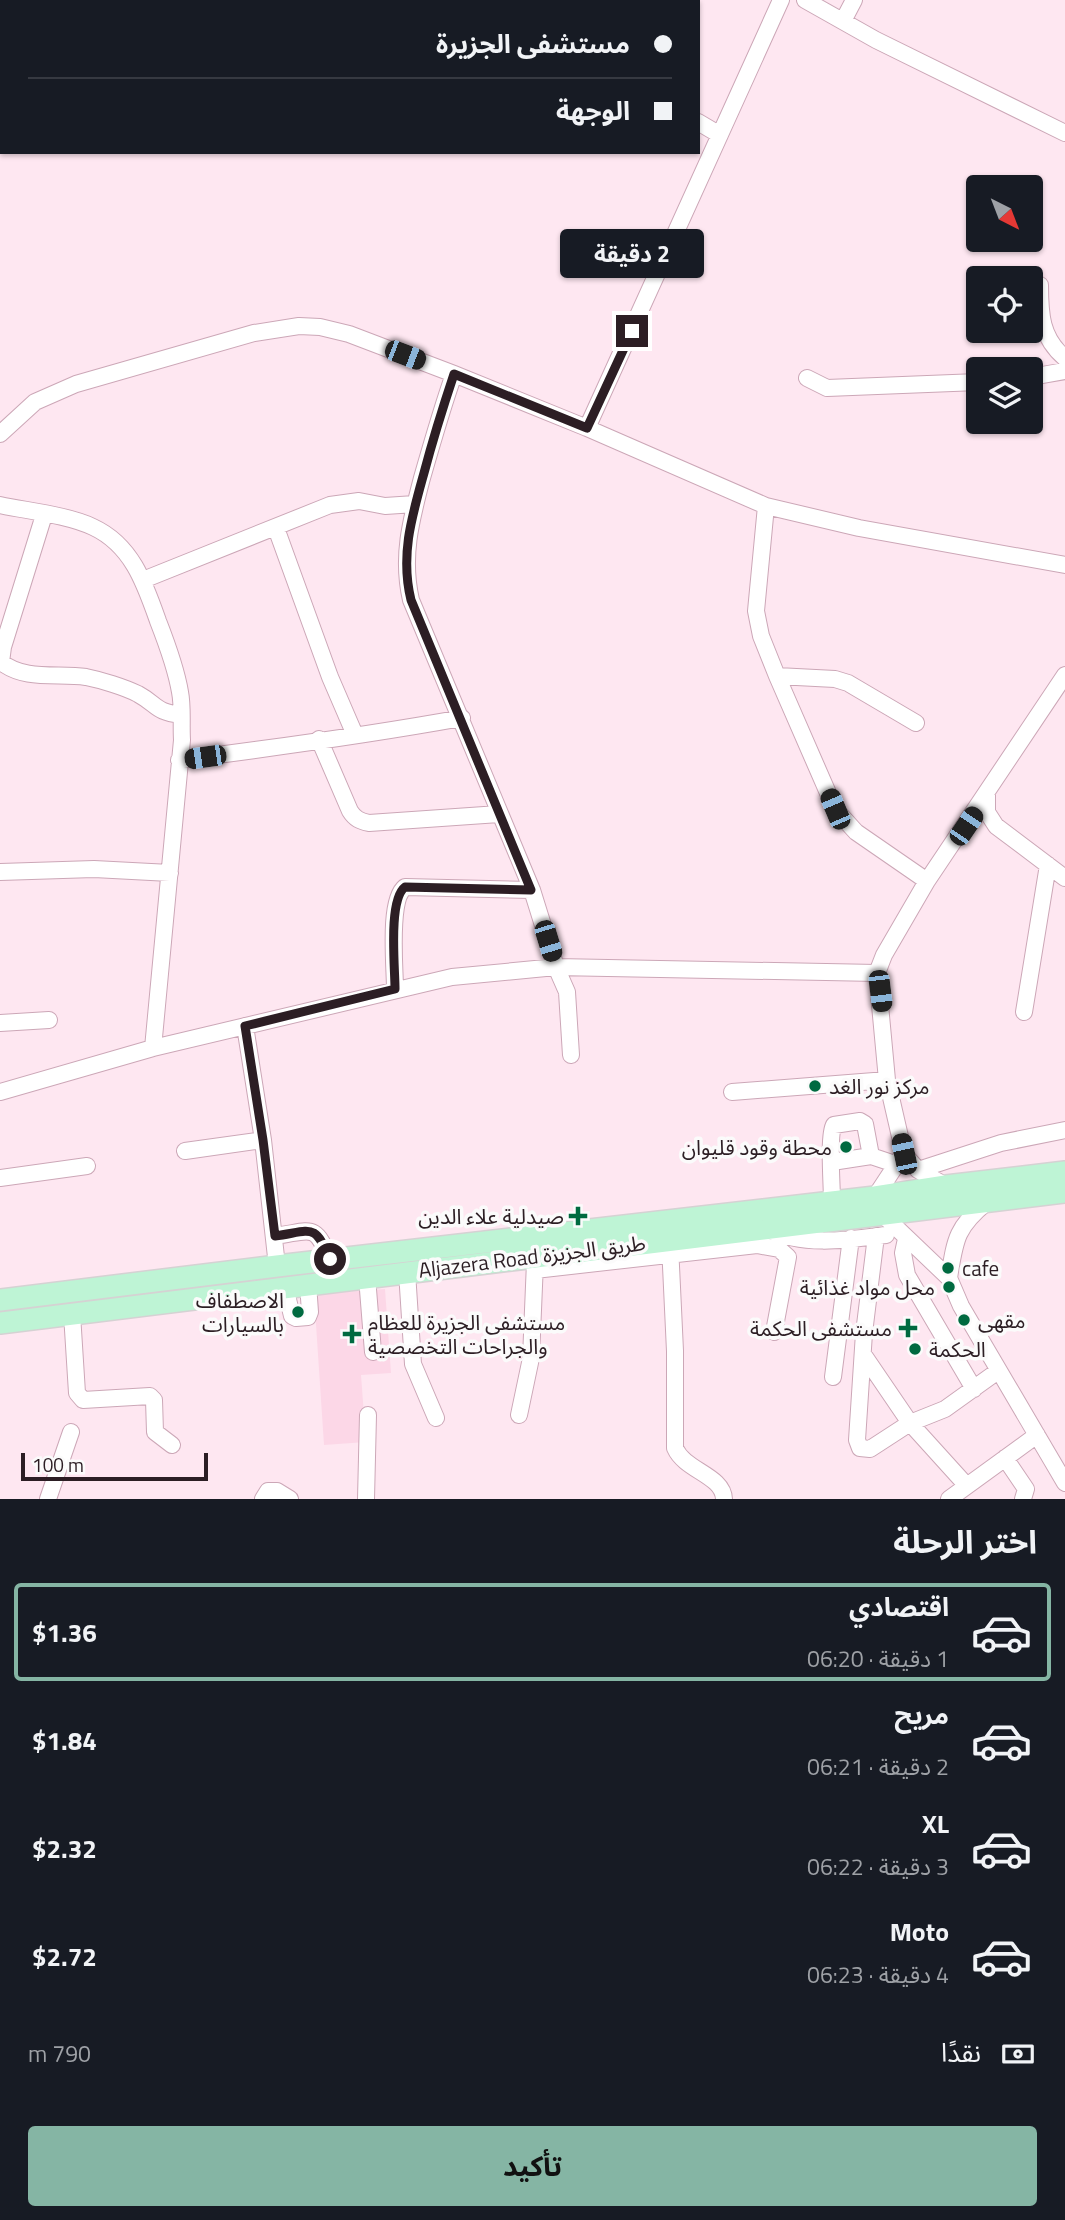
<!DOCTYPE html>
<html lang="ar">
<meta charset="utf-8">
<style>
:root{--surface:#171b24;--page:#20242c;--text:#f1f3f6;--muted:#9ea1a6;--line:#363941;--accent:#85b5a4}
body{margin:0;font-family:"Titillium Web","Noto Sans Arabic",sans-serif;background:var(--page);color:var(--text);direction:rtl;height:100vh;display:flex;flex-direction:column;font-size:26px;white-space:nowrap}
*{box-sizing:border-box;margin:0}
p{font-size:23px;color:var(--muted)}
.icon{flex:none;width:38px;height:38px;fill:none;stroke:currentColor;stroke-width:2;stroke-linecap:round;stroke-linejoin:round}
.map{position:relative;height:1499px;overflow:hidden;direction:ltr}
.panel{display:flex;flex-direction:column;background:var(--surface);flex:1}
.panel>*{flex:none}
.hud{position:absolute;left:0px;top:0px;width:700px;height:154px;box-shadow:0 2px 5px #0004;direction:rtl;display:grid;align-content:center;height:154px;padding:0 28px;background:var(--surface)}
.needle{width:46px;rotate:138deg}
.fabs{position:absolute;left:966px;top:175px;display:grid;gap:14px}
.fabs a{display:grid;place-items:center;width:77px;height:77px;border-radius:7px;background:var(--surface);box-shadow:0 2px 5px #0004;font-size:35px}
.scale{position:absolute;left:21px;bottom:18px;width:187px;box-sizing:border-box;padding-left:7px;border:4px solid #2c1e24;border-top:0;font-size:19px;line-height:24px;white-space:nowrap;color:#2c1e24;-webkit-text-stroke:5px #fbfbfb;paint-order:stroke}
.end{position:absolute;width:32px;height:32px;margin:-16px;border:9px solid #2c1e24;background:#fff;box-shadow:0 0 0 4px #fff}
.from{border-radius:50%}
.bubble{position:absolute;height:49px;border-radius:7px;background:var(--surface);box-shadow:0 2px 5px #0004;font-size:23px;font-weight:700;line-height:49px;text-align:center;direction:rtl}
.car{position:absolute;width:21px;height:42px;margin:-21px -10px;border-radius:9px;box-shadow:0 0 5px 2px #0007;background:linear-gradient(#222 24%,#8ab4d8 0 40%,#222 0 76%,#8ab4d8 0 86%,#222 0)}
.hud b{display:flex;align-items:center;gap:24px;height:66px;font-size:26px}
.hud b+b{border-top:2px solid var(--line)}
.hud i{width:18px;height:18px;background:var(--text)}
ul{padding:0;list-style:none}
li{display:flex;align-items:center;gap:21px;height:98px;margin:0 14px 10px;padding:0 14px;border:4px solid transparent;border-radius:7px}
li div{flex:1}
li b{display:block;font-size:26px}
li em{font-style:normal;font-weight:700}
li.on{border-color:var(--accent)}
li>.icon{width:63px;height:63px;stroke-width:1.5}
h2{padding:0 28px;font-size:32px;line-height:84px}
.pay{display:flex;align-items:center;gap:18px;height:77px;padding:0 28px;font-size:26px}
.pay p{margin-inline-start:auto}
.action{display:flex;gap:14px;margin-top:auto;padding:14px 28px}
.action a{flex:1;height:80px;border-radius:7px;background:var(--accent);color:#111;font-size:28px;font-weight:700;line-height:80px;text-align:center}
.map>svg:first-child{display:block}
.built{fill:#fcd7e7}
.lines{fill:none;stroke-linecap:round;stroke-linejoin:round}
.minor-casing{stroke:#cca7b7;stroke-width:18}
.major-casing{stroke:#d5d2d3;stroke-width:24}
.minor{stroke:#fff;stroke-width:16}
.major{stroke:#bef4d5;stroke-width:21}
.route{stroke:#2c1e24;stroke-width:9}
.poi-dot{fill:#006a40;stroke:#fbfbfb;stroke-width:2.5}
.labels{text-anchor:middle;dominant-baseline:central;stroke-width:7;stroke-linejoin:round;paint-order:stroke}
.poi-label{font-size:21px;fill:#2c1e24;stroke:#fbfbfb;text-anchor:start}
.street-label{font-size:21px;fill:#2c1e24;stroke:#fbfbfb}
</style>
<div class="map">
<svg width="1065" height="1499" viewBox="0 0 1065 1499">
<rect width="100%" height="100%" fill="#fee7f1"/>
<!-- built -->
<path class="built" d="M 385,1289 L 391,1373 L 361,1375 L 366,1442 L 324,1445 L 314,1294 Z"/>
<g class="lines">
<defs>
<path id="minor" d="M 190,0 L 194,2
M 540,0 L 542,2
M 805,0 L 876,40 L 1065,133
M 148,2 L 150,0
M 561,2 L 562,0
M 843,21 L 854,0
M 698,122 L 720,135
M 0,130 L 2,129
M 1040,285 C 1040,314 1041,338 1065,358
M 454,374 C 442,408 432,443 422,478 C 411,520 401,557 411,600 L 532,890 L 556,967 L 567,992 L 571,1055
M 1031,377 L 1065,371
M 807,378 L 827,388 L 978,382
M 587,428 L 781,0
M 0,434 L 35,402 L 76,384 L 254,333 L 299,326 L 320,327 L 349,334 L 454,374 L 587,428 L 766,506 L 859,528 L 1065,565
M 0,505 C 28,511 68,515 93,527 C 132,545 145,584 158,621 C 167,644 176,668 180,692 C 183,707 181,724 182,740 L 153,1048
M 766,506 L 756,611 L 761,636 L 777,676 L 835,809 L 856,832 L 927,881
M 44,515 L 3,647 L 1,662 C 25,681 57,673 86,677 C 101,680 124,687 138,694 C 158,705 155,712 181,715
M 276,528 L 330,677 L 355,735
M 143,580 L 330,505 L 359,501 L 385,506 L 415,504
M 777,676 L 835,679 L 848,683 L 916,723
M 319,739 L 350,811 C 355,819 360,821 369,823 L 499,814
M 179,760 C 273,748 368,735 462,718
M 987,795 L 987,812 L 996,826 L 1065,878
M 0,872 L 94,869 L 170,873
M 395,989 C 395,967 388,900 405,887 L 532,890
M 1024,1012 L 1048,865
M 0,1023 L 49,1020
M 245,1026 L 263,1140 L 277,1266
M 0,1092 L 153,1048 L 452,977 L 556,967 L 877,973
M 732,1092 L 887,1080
M 185,1151 L 263,1140
M 832,1162 L 871,1156 L 898,1165
M 918,1170 L 1001,1143 L 1065,1130
M 0,1178 L 87,1166
M 946,1186 L 918,1170 L 904,1154 L 887,1080 L 877,973 L 884,955 L 927,881 L 1065,675
M 875,1197 L 902,1156
M 832,1201 C 832,1185 828,1135 834,1125 L 860,1121 L 865,1124 L 871,1156
M 882,1214 L 949,1278 L 961,1306 L 1065,1483
M 768,1229 C 804,1247 847,1240 886,1235
M 275,1236 C 312,1231 314,1222 330,1259
M 876,1236 L 864,1333 L 857,1440 L 860,1448 L 870,1449 L 910,1423 L 945,1409 L 998,1371
M 906,1239 L 903,1253 L 907,1275 L 974,1389
M 670,1245 L 675,1351 L 675,1448 C 685,1471 723,1475 724,1499
M 535,1270 L 757,1245 L 779,1249 L 788,1257 L 774,1332
M 407,1272 L 413,1364 L 436,1418
M 367,1277 L 373,1352
M 949,1278 C 955,1240 956,1227 987,1202
M 285,1287 L 292,1316 L 296,1318 L 308,1317 L 310,1312 L 308,1284
M 72,1314 L 77,1393 L 83,1400 L 150,1396 L 154,1400 L 155,1432 L 172,1445
M 863,1354 L 910,1423 L 967,1486
M 833,1377 L 851,1238
M 519,1415 L 531,1358 L 535,1262
M 1005,1458 L 1026,1489 L 1023,1499
M 48,1499 L 71,1432
M 263,1499 L 268,1491 L 277,1491 L 290,1499
M 366,1499 L 368,1415
M 949,1499 L 1037,1435"/>
<path id="major" d="M 0,1300 L 277,1266 L 875,1197 L 946,1186 L 1065,1172
M 0,1323 L 1065,1192"/>
</defs>
<!-- minor casing -->
<use href="#minor" class="minor-casing"/>
<!-- major casing -->
<use href="#major" class="major-casing"/>
<!-- minor -->
<use href="#minor" class="minor"/>
<!-- major -->
<use href="#major" class="major"/>
</g>
<g class="lines">
<!-- route -->
<path class="route" d="M 330,1259 C 314,1222 312,1231 275,1236 L 263,1140 L 245,1026 L 395,989 C 395,967 388,900 405,887 L 531,890 L 411,600 C 400,555 412,516 424,473 C 433,439 443,407 454,374 L 587,428 L 632,331"/>
</g>
<!-- markers -->
<g class="poi-dot">
<circle cx="815" cy="1086" r="7"/>
<circle cx="846" cy="1147" r="7"/>
<path d="M574.5 1205.5h7v7h7v7h-7v7h-7v-7h-7v-7h7z"/>
<circle cx="948" cy="1268" r="7"/>
<circle cx="949" cy="1287" r="7"/>
<circle cx="298" cy="1312" r="7"/>
<circle cx="964" cy="1320" r="7"/>
<path d="M904.5 1317.5h7v7h7v7h-7v7h-7v-7h-7v-7h7z"/>
<path d="M348.5 1323.5h7v7h7v7h-7v7h-7v-7h-7v-7h7z"/>
<circle cx="915" cy="1349" r="7"/>
</g>
<g class="labels">
<!-- poi labels -->
<g class="poi-label">
<text x="829" y="1086">مركز نور الغد</text>
<text x="832" y="1147" text-anchor="end">محطة وقود قليوان</text>
<text x="564" y="1216" text-anchor="end">صيدلية علاء الدين</text>
<text x="962" y="1268">cafe</text>
<text x="935" y="1287" text-anchor="end">محل مواد غذائية</text>
<text x="284" y="1300" text-anchor="end">الاصطفاف<tspan x="284" dy="24">بالسيارات</tspan></text>
<text x="978" y="1320">مقهى</text>
<text x="368" y="1322">مستشفى الجزيرة للعظام<tspan x="368" dy="24">والجراحات التخصصية</tspan></text>
<text x="892" y="1328" text-anchor="end">مستشفى الحكمة</text>
<text x="929" y="1349">الحكمة</text>
</g>
<!-- street labels -->
<g class="street-label">
<text transform="translate(532 1256) rotate(-7)">Aljazera Road طريق الجزيزة</text>
</g>
</g>
</svg>
<div class="fabs">
<a><svg class="needle" viewBox="-14 -14 28 28"><path d="M0-13l5 13h-10z" fill="#e53935"/><path d="M0 13l5-13h-10z" fill="#9ea1a6"/></svg></a>
<a><svg class="icon" aria-label="locate" viewBox="0 0 24 24"><circle cx="12" cy="12" r="6"/><path d="M12 2v4M12 18v4M2 12h4M18 12h4"/></svg></a>
<a><svg class="icon" aria-label="layers" viewBox="0 0 24 24"><path d="M12 4l9 5-9 5-9-5zM3 14l9 5 9-5"/></svg></a>
</div>
<div class="scale">100 m</div>
<i class="end from" style="left:330px;top:1259px"></i>
<i class="end" style="left:632px;top:331px"></i>
<div class="bubble" style="left:560px;top:229px;width:144px">2 دقيقة</div>
<i class="car" style="left:405px;top:355px;rotate:111deg"></i>
<i class="car" style="left:205px;top:757px;rotate:262deg"></i>
<i class="car" style="left:835px;top:809px;rotate:337deg"></i>
<i class="car" style="left:966px;top:826px;rotate:34deg"></i>
<i class="car" style="left:548px;top:941px;rotate:163deg"></i>
<i class="car" style="left:880px;top:991px;rotate:173deg"></i>
<i class="car" style="left:904px;top:1154px;rotate:348deg"></i>
<div class="hud">
<b><i class="from"></i>مستشفى الجزيرة</b>
<b><i></i>الوجهة</b>
</div>
</div>
<section class="panel">
<h2>اختر الرحلة</h2>
<ul>
<li class="on"><svg class="icon" aria-label="car" viewBox="0 0 24 24"><path d="M5 17H2v-5l4-1 3-4h7l3 4 3 1v5h-3M9 17h6M6 11h13"/><circle cx="7" cy="17" r="2"/><circle cx="17" cy="17" r="2"/></svg><div><b>اقتصادي</b><p>1 دقيقة · 06:20</p></div><em>$1.36</em></li>
<li><svg class="icon" aria-label="car" viewBox="0 0 24 24"><path d="M5 17H2v-5l4-1 3-4h7l3 4 3 1v5h-3M9 17h6M6 11h13"/><circle cx="7" cy="17" r="2"/><circle cx="17" cy="17" r="2"/></svg><div><b>مريح</b><p>2 دقيقة · 06:21</p></div><em>$1.84</em></li>
<li><svg class="icon" aria-label="car" viewBox="0 0 24 24"><path d="M5 17H2v-5l4-1 3-4h7l3 4 3 1v5h-3M9 17h6M6 11h13"/><circle cx="7" cy="17" r="2"/><circle cx="17" cy="17" r="2"/></svg><div><b>XL</b><p>3 دقيقة · 06:22</p></div><em>$2.32</em></li>
<li><svg class="icon" aria-label="car" viewBox="0 0 24 24"><path d="M5 17H2v-5l4-1 3-4h7l3 4 3 1v5h-3M9 17h6M6 11h13"/><circle cx="7" cy="17" r="2"/><circle cx="17" cy="17" r="2"/></svg><div><b>Moto</b><p>4 دقيقة · 06:23</p></div><em>$2.72</em></li>
</ul>
<div class="pay"><svg class="icon" aria-label="cash" viewBox="0 0 24 24"><path d="M3 7h18v10H3z"/><circle cx="12" cy="12" r="2"/></svg>نقدًا<p>790 m</p></div>
<div class="action"><a>تأكيد</a></div>
</section>
